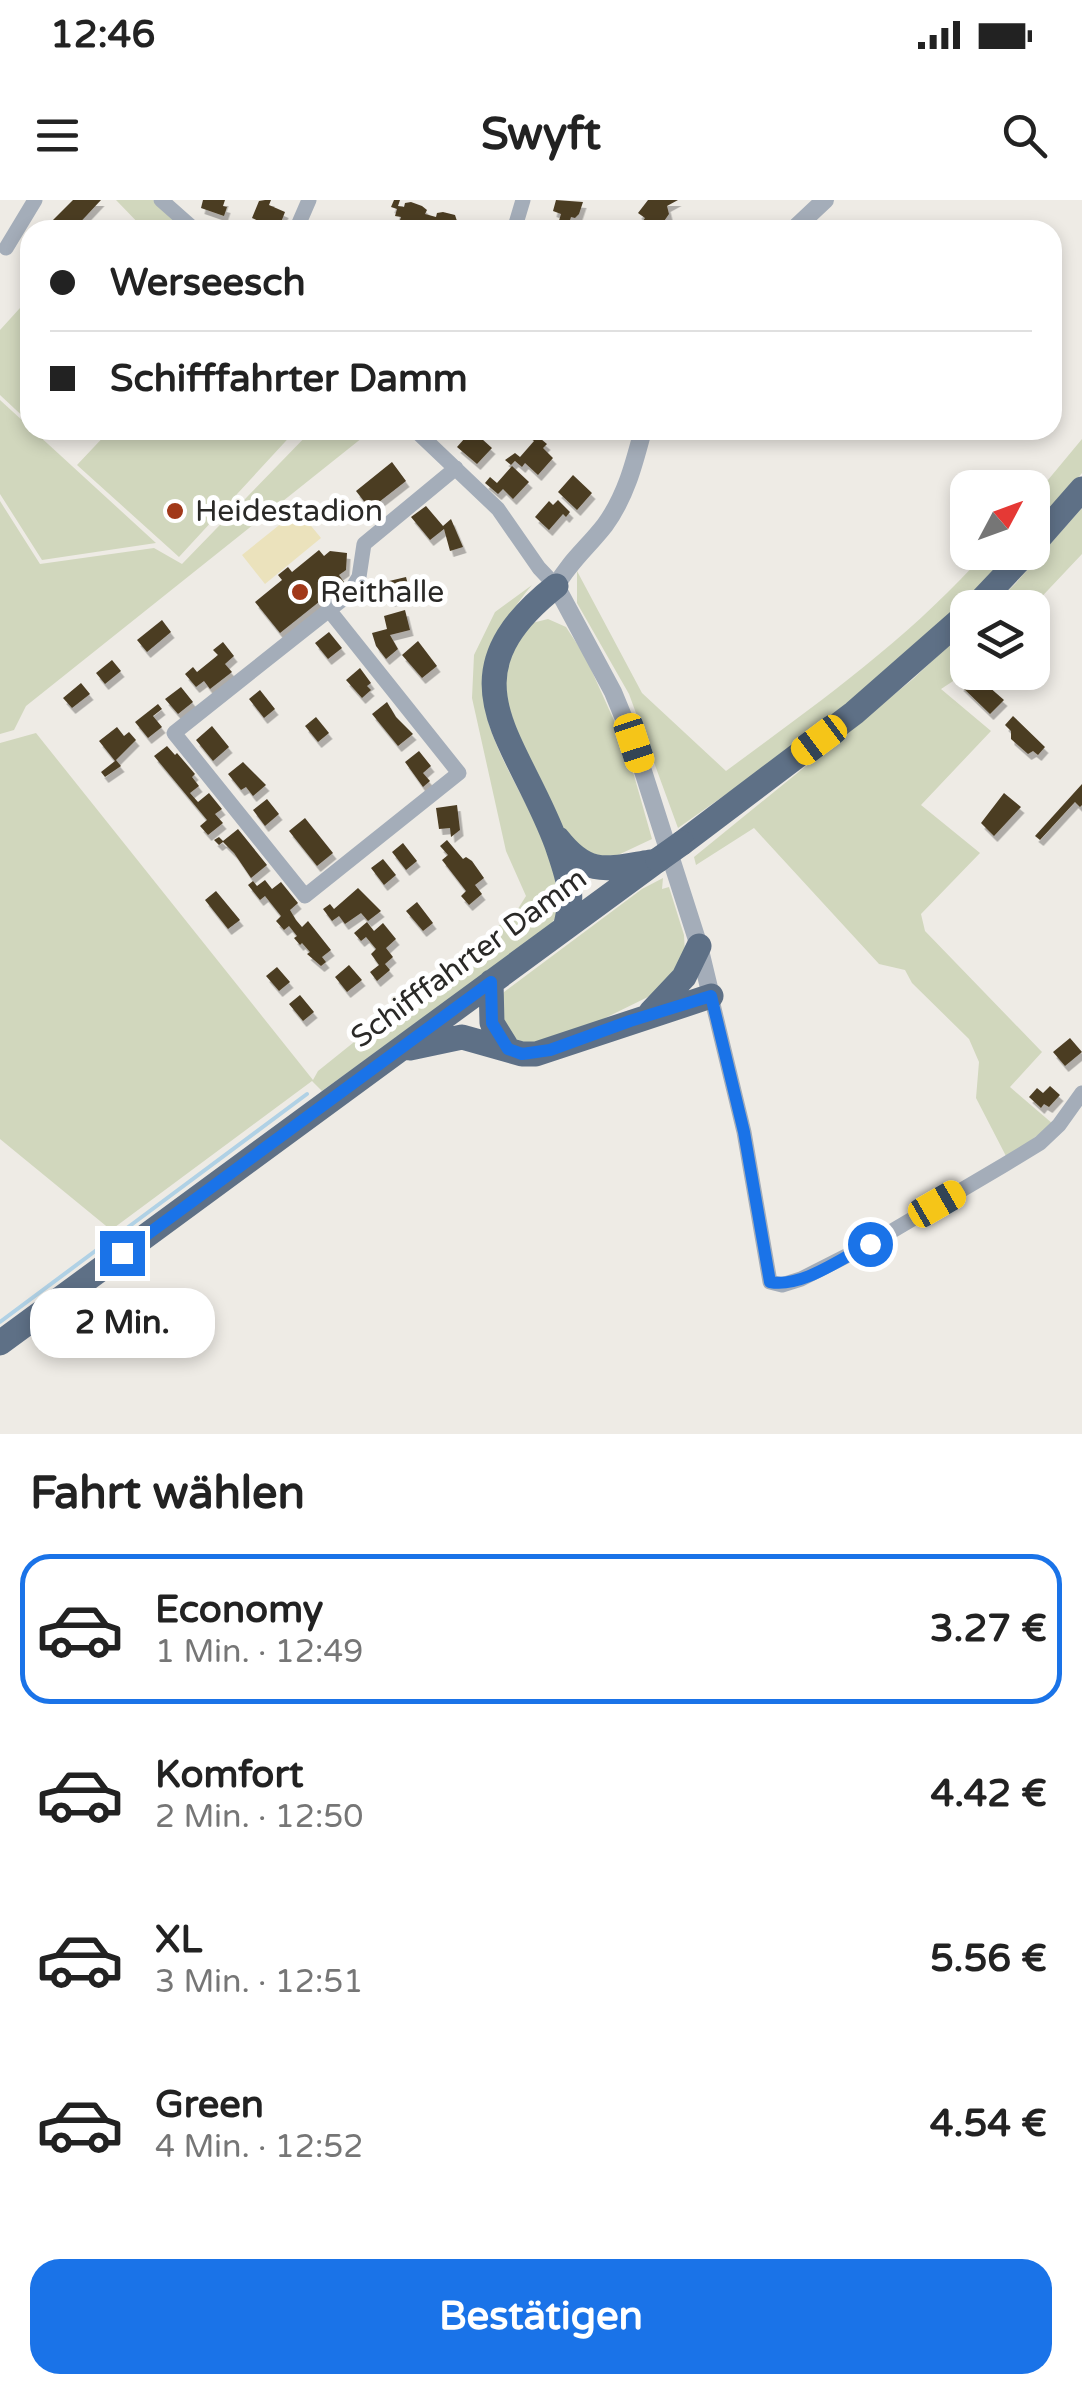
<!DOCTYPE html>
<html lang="de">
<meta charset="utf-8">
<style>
:root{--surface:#fff;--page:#f2f2f2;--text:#222;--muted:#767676;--line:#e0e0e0;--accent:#1a73e8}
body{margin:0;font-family:"Varela Round",sans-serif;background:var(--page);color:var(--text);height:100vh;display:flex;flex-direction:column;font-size:38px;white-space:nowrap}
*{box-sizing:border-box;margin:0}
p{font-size:32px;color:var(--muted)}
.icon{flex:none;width:55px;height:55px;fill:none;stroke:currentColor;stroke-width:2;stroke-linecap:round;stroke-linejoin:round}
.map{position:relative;height:1234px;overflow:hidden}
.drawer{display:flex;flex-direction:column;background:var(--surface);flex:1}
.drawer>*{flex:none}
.hud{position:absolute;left:20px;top:20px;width:1042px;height:220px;border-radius:30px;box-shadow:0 5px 15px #0003;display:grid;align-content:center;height:220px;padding:0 30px;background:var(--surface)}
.needle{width:65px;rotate:49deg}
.buttons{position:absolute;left:950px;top:270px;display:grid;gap:20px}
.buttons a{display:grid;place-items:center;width:100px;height:100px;border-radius:20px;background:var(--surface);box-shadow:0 5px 15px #0003;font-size:50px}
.end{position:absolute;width:45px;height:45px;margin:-22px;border:12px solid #1a73e8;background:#fff;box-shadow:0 0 0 5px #fff}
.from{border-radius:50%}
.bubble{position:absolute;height:70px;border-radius:30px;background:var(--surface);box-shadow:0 5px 15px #0003;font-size:32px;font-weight:700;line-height:70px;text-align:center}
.car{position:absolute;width:30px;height:60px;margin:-30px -15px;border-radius:12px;box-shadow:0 0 8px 2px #0007;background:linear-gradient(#f5c518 24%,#345 0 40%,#f5c518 0 76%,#345 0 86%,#f5c518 0)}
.hud b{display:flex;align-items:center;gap:35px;height:95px;font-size:38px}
.hud b+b{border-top:2px solid var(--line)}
.hud i{width:25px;height:25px;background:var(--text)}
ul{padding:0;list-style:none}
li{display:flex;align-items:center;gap:30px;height:150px;margin:0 20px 15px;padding:0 10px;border:5px solid transparent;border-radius:30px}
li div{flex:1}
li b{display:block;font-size:38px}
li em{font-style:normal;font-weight:700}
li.on{border-color:var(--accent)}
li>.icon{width:90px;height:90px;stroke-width:1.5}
h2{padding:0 30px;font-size:45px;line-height:120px}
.primary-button{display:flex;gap:20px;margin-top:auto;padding:20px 30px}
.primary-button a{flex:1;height:115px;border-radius:30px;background:var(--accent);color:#fff;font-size:40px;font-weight:700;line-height:115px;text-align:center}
.status{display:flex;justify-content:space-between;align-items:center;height:70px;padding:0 50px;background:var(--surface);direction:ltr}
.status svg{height:28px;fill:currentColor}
header{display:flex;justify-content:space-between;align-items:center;height:130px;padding:0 30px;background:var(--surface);font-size:45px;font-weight:700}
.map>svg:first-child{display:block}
.green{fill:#d1d7bd}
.sand{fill:#ebe2bc}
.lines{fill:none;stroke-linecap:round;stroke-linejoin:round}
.stream{stroke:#b0d1e5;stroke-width:4}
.building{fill:#4c3d24;filter:url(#shadow)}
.minor{stroke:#a4adb9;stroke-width:15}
.tertiary{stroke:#a4adb9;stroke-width:18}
.trunk{stroke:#5e7086;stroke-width:25}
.trunk-bridge{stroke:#5e7086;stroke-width:25}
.route{stroke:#1a73e8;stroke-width:12}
.poi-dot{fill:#a13919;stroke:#fff;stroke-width:4}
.labels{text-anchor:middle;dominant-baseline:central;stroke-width:10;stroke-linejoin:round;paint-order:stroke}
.poi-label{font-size:30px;fill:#2a2927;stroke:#fff;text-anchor:start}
.street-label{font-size:30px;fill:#2a2927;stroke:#fff}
</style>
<div class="status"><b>12:46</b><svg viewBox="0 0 49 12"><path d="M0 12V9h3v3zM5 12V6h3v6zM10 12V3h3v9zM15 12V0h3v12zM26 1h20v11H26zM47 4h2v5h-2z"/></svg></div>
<header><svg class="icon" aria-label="menu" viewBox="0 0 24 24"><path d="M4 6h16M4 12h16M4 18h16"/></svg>Swyft<svg class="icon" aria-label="search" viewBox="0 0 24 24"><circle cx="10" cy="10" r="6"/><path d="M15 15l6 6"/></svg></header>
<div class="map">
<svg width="1082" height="1234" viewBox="0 0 1082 1234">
<defs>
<filter id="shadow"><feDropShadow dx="3.5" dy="6" stdDeviation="0" flood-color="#0004"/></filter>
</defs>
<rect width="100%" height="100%" fill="#eeebe5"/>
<!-- green -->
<path class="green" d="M 116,0 L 153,0 L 186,30 L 145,30 Z
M 30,97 L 30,223 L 0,195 L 0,130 Z
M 0,200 L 156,343 L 42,360 L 0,294 Z
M 110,230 L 296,230 L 179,357 L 77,265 Z
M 312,230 L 372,230 L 26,506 L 14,530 L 0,534 L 0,301 L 40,364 L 154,348 L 182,364 Z
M 1082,239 L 1082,273 L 1033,333 L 1033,298 Z
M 1082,308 L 1082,354 L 1032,407 L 990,408 L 1015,384 Z
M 985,353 L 1017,353 L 856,503 L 678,628 L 629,494 L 577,403 L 577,371 L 642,493 L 726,571 C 817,504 910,438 985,353 Z
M 532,385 C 506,416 484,453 484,495 C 484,541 535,613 552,657 C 558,671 560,687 564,702 L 551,725 L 322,891 L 312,881 L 111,1030 L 0,939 L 0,543 L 36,533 L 313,880 L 318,871 L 516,712 L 526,696 L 506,651 L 472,498 L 474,455 L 495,412 Z
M 548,419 L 566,427 L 585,456 L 626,547 L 652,639 L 618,655 L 594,657 L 576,647 L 560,625 L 505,510 L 504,463 L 532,423 Z
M 967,428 L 967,472 L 941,489 L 991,531 L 921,605 L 980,653 L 921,714 L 925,731 L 1042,852 L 1010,887 L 1053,924 L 1007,958 L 976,898 L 979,862 L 969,839 L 912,783 L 905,770 L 879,764 L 754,628 L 696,665 L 694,657 L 913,479 Z
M 663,678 L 662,689 L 669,687 L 684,735 L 685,753 L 679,770 L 654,794 L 601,820 L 533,845 L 512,838 L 497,810 L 504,792 L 642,689 Z"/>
<!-- sand -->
<path class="sand" d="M 298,310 L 321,338 L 265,384 L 242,355 Z"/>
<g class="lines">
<!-- stream -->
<path class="stream" d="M 127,1028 L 307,894
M 0,1122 L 110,1040"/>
</g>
<!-- building -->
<path class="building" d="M 73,0 L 101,0 L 73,30 L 47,30 L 45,28 Z
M 203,0 L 225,0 L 223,6 L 227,7 L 224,16 L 201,8 Z
M 265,0 L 271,0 L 269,5 L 285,12 L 278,30 L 261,30 L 263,23 L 252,18 L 259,1 Z
M 394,0 L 400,0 L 398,6 L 404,7 L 405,3 L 411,2 L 422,6 L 427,10 L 425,14 L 436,17 L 437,13 L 443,12 L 455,15 L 458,24 L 469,27 L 470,23 L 476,22 L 487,25 L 486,30 L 432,30 L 433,27 L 422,24 L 420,30 L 409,30 L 398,26 L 401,17 L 395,16 L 397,9 L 391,7 Z
M 556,0 L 583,2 L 579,14 L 575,18 L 571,17 L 567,30 L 547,30 L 549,22 L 558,24 L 561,14 L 553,11 Z
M 648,0 L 678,0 L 667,6 L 669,14 L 662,24 L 657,27 L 654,24 L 650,30 L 626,30 L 631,22 L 639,27 L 645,18 L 638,13 Z
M 472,230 L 492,248 L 477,264 L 457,247 Z
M 535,234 L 547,244 L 543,248 L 553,258 L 538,275 L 525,263 L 522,267 L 515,261 L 511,265 L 505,260 L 515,253 L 520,257 L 534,241 L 531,239 Z
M 392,262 L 406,281 L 370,309 L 356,291 Z
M 512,266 L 529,282 L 513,299 L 503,289 L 498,294 L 485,283 L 490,277 L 497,283 Z
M 573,275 L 592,293 L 577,310 L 558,292 Z
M 558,300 L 570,312 L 566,317 L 563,314 L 549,330 L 535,317 L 549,301 L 553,305 Z
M 426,306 L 443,326 L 451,319 L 463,347 L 450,351 L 444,329 L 430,340 L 411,317 Z
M 319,350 L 324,356 L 330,351 L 347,353 L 346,370 L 339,375 L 344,382 L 280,433 L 255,402 L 282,380 L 278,375 L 288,367 L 292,372 Z
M 406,377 L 411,396 L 390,401 L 385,382 Z
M 405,410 L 410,430 L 390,435 L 398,449 L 386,459 L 376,446 L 372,433 L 387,429 L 384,416 Z
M 162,420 L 171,432 L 147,452 L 137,440 Z
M 329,432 L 342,448 L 328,459 L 315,443 Z
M 418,441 L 437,466 L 422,478 L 402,455 Z
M 223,442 L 234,456 L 225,464 L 232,472 L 210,489 L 204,481 L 196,487 L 185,474 L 193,467 L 197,472 L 218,455 L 213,450 Z
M 112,460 L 121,471 L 105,484 L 96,473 Z
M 360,468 L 371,483 L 367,486 L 371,490 L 362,498 L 346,480 Z
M 972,472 L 1004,500 L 990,514 L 960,485 Z
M 81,483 L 90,494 L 72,508 L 63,498 Z
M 181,487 L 193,502 L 178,514 L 165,499 Z
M 260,490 L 275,509 L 264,518 L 249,499 Z
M 387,502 L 396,517 L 413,534 L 398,546 L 372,514 Z
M 158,504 L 162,509 L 153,516 L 162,527 L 148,538 L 135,522 Z
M 1013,516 L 1045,547 L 1038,555 L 1033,551 L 1028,554 L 1011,539 L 1011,531 L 1005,525 Z
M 316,517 L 329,533 L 318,542 L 305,526 Z
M 212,526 L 229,547 L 213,561 L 196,540 Z
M 117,527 L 124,536 L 129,532 L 136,540 L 116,560 L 121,566 L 105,577 L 101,572 L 115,561 L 99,541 Z
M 167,546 L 175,555 L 177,553 L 195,574 L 192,577 L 199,586 L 190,593 L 198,602 L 209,593 L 222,609 L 215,614 L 223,623 L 208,635 L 200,626 L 207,620 L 154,556 Z
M 419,551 L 431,566 L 423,573 L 430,581 L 423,587 L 405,562 Z
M 243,562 L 266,585 L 253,596 L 246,587 L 241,590 L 228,574 Z
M 1082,584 L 1082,605 L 1080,607 L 1075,602 L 1040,640 L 1035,636 Z
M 1004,593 L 1021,607 L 994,636 L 981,623 Z
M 267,599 L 279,614 L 265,626 L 253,610 Z
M 457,605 L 460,630 L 451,637 L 450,628 L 439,629 L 436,608 Z
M 305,618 L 333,653 L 317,666 L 289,631 Z
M 238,629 L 267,665 L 251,678 L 234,653 L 223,642 L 219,645 L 214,640 L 219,637 L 223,641 Z
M 447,640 L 463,659 L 466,657 L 472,661 L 484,678 L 475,685 L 482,694 L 469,705 L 461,696 L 466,691 L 442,660 L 448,655 L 440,646 Z
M 403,643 L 417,661 L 406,670 L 392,652 Z
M 383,659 L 396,675 L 384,685 L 371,668 Z
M 265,680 L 272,689 L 281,682 L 298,703 L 290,710 L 296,720 L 302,727 L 308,721 L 331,750 L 322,757 L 326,762 L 321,766 L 307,754 L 310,752 L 302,743 L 300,745 L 294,738 L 297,736 L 289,726 L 284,730 L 276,721 L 281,716 L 265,696 L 260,700 L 248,685 L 253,681 L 257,686 Z
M 358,688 L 381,711 L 368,721 L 361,713 L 345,724 L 339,716 L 332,721 L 323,709 L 330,704 L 334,709 Z
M 216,691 L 240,720 L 228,729 L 205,700 Z
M 417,702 L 433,723 L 423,731 L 406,711 Z
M 367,722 L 374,731 L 383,723 L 396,739 L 386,748 L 393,757 L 385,764 L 390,770 L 377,781 L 370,772 L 379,765 L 371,754 L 376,749 L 366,737 L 361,741 L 354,733 Z
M 349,765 L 362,780 L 347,792 L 335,777 Z
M 277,767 L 290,782 L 279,791 L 266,776 Z
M 300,795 L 314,812 L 303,821 L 289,804 Z
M 1070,838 L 1082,852 L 1065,866 L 1053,852 Z
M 1050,886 L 1060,895 L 1049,907 L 1044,904 L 1041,908 L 1029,897 L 1037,888 L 1043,893 Z"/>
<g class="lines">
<!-- minor -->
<path class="minor" d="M 161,0 L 195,30
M 296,30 L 309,0
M 514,30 L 523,0
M 6,48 L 35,0
M 415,230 L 498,309 L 539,368 L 556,386
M 329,410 L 459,573 L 305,696 L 174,533 L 348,395 L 359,377 L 364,344 L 456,268
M 711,796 L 744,932 L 770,1082 L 782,1085 L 801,1079 L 870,1044 L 1004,965 L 1040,943 L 1059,925 L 1082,893"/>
<!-- tertiary -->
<path class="tertiary" d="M 793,30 L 825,0
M 643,230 C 634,264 626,296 605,325 C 588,347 569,362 556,386 L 613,492 L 634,543 L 699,746 L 711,796"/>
<!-- trunk -->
<path class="trunk" d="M 1032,346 L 1082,289
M 556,386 C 438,479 518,538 557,645 C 568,678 575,693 565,728
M 974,408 L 1027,352
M 558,639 C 588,677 607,669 650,662
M 682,643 L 854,513 L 968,413
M 491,782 L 492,823 L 508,849
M 651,812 L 684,777 L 699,746
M 410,848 L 462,837 L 522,854 L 536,854 L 711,796
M 0,1143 L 658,660"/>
<!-- trunk-bridge -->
<path class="trunk-bridge" d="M 658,660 L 682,643"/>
</g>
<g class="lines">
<!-- route -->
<path class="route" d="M 122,1053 L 491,782 L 492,823 L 508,849 L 522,854 L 550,850 L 630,821 L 711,796 L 744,932 L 770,1082 C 803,1088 841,1058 870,1044"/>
</g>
<!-- markers -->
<g class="poi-dot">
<circle cx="175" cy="311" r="10"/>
<circle cx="300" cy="392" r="10"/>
</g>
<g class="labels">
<!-- poi labels -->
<g class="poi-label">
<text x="195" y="311">Heidestadion</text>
<text x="320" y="392">Reithalle</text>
</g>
<!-- street labels -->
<g class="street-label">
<text transform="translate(469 758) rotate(-36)">Schifffahrter Damm</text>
</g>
</g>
</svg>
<div class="buttons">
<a><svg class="needle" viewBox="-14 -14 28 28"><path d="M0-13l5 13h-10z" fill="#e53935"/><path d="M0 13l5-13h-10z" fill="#767676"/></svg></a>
<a><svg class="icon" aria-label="layers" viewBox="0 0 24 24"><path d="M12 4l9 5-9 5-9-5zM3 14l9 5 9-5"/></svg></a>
</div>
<i class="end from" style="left:870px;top:1044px"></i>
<i class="end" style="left:122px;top:1053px"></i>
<div class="bubble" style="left:30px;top:1088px;width:185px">2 Min.</div>
<i class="car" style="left:819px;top:540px;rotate:233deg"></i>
<i class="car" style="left:634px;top:543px;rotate:162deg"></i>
<i class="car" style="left:937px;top:1004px;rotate:60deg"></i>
<div class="hud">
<b><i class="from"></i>Werseesch</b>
<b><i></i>Schifffahrter Damm</b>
</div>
</div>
<section class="drawer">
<h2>Fahrt wählen</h2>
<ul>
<li class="on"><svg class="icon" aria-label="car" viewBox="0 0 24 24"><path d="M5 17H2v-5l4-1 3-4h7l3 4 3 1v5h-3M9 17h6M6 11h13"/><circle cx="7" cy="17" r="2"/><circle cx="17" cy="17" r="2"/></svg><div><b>Economy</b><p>1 Min. · 12:49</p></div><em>3.27 €</em></li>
<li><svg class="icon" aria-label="car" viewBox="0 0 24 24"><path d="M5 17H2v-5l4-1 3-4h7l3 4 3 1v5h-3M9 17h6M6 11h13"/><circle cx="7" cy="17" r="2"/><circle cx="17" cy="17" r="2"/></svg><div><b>Komfort</b><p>2 Min. · 12:50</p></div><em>4.42 €</em></li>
<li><svg class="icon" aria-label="car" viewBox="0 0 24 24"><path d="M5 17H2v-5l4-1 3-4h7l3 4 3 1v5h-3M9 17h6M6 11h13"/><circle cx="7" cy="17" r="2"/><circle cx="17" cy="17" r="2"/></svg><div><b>XL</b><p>3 Min. · 12:51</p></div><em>5.56 €</em></li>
<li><svg class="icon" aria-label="car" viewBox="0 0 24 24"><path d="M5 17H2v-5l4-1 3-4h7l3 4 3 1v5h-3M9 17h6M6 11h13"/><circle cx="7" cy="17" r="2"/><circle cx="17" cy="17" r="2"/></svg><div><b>Green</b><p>4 Min. · 12:52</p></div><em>4.54 €</em></li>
</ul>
<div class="primary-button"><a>Bestätigen</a></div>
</section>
